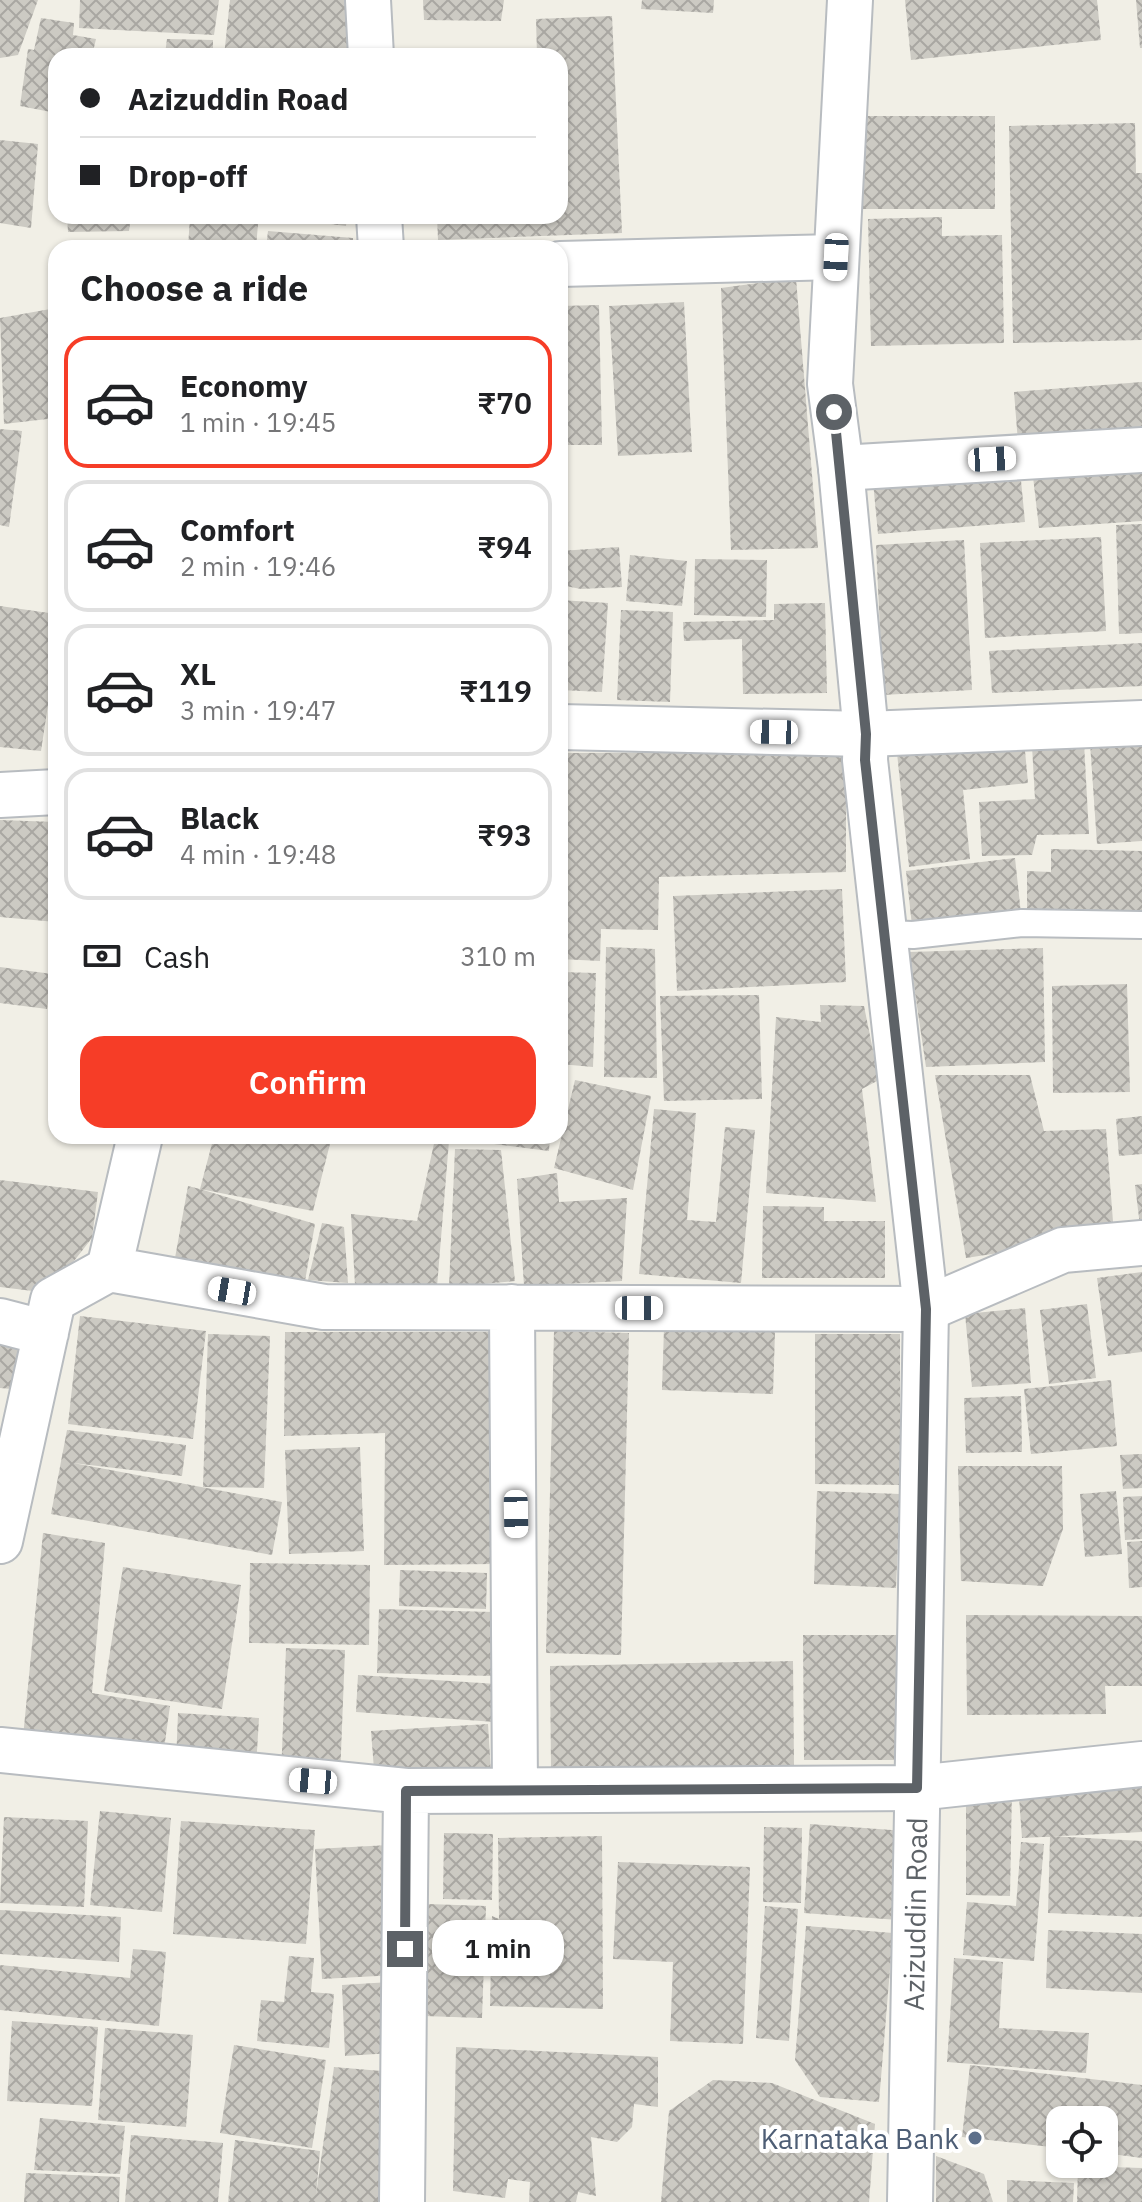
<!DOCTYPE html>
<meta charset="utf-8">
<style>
:root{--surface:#fff;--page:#f6f6f6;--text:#202124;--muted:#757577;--line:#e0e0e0;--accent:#f63d27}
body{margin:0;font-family:"IBM Plex Sans",sans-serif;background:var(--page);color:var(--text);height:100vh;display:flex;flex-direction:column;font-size:30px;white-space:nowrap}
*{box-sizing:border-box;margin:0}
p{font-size:26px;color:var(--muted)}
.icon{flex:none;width:44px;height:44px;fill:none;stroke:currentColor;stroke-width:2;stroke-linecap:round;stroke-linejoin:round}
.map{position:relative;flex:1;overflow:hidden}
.panel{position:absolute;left:48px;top:240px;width:520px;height:904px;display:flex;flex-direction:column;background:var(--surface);border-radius:24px;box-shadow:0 2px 6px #0004}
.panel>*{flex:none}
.top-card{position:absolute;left:48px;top:48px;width:520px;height:176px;border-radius:24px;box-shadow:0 2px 6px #0004;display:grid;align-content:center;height:176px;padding:0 32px;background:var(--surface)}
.controls{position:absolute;left:1046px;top:2106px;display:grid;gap:16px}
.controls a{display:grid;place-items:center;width:72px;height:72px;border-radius:16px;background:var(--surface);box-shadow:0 2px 6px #0004;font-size:40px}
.end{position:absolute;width:36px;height:36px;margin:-18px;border:10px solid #5d6267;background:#fff;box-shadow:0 0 0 4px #fff}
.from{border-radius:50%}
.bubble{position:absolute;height:56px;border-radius:24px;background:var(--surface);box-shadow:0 2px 6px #0004;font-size:26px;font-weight:600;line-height:56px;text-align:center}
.car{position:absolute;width:24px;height:48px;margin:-24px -12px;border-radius:10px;box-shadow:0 0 6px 2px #0007;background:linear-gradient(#fff 24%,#345 0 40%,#fff 0 76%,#345 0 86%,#fff 0)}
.top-card b{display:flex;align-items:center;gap:28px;height:76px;font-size:30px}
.top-card b+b{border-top:2px solid var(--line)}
.top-card i{width:20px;height:20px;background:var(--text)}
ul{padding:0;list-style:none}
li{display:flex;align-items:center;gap:24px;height:132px;margin:0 16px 12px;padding:0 16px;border:4px solid var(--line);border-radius:24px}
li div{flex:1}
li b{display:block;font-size:30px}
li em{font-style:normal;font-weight:600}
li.selected{border-color:var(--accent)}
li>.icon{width:72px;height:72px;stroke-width:1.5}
h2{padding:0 32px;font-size:36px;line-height:96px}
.pay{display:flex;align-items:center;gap:20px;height:88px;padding:0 32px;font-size:30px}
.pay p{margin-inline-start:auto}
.action{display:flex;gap:16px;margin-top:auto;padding:16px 32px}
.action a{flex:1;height:92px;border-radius:24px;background:var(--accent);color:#fff;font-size:32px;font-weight:600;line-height:92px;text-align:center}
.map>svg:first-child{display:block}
.building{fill:url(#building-cross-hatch)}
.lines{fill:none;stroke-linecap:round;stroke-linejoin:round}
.service-casing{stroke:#b8bcc0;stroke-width:30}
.minor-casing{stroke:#b8bcc0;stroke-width:48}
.tertiary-casing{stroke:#b8bcc0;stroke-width:48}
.service{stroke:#fff;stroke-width:26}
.minor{stroke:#fff;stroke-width:44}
.tertiary{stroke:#fff;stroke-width:44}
.route{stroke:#5d6267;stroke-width:10}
.service-dot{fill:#5c6f8a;stroke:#fff;stroke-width:3}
.labels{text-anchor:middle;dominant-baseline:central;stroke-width:8;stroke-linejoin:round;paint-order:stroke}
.street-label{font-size:28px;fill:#5d6267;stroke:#fff}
.service-label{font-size:28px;fill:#4e5e75;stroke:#fff;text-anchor:end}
</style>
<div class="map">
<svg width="1142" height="2202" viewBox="0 0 1142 2202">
<defs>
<pattern id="building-cross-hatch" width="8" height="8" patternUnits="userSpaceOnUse" patternTransform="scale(2)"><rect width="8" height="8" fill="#cccac3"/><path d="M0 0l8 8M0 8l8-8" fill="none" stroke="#a9a7a2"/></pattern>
</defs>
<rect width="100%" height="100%" fill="#f1efe6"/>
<!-- building -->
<path class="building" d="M 0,0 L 38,0 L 18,55 L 0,58 Z
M 80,0 L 219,0 L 214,35 L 79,28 Z
M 230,0 L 358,0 L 360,56 L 224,56 Z
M 423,0 L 504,0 L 501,21 L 424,20 Z
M 642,0 L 714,0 L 713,13 L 641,9 Z
M 905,0 L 1097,0 L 1101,40 L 911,60 Z
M 1136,0 L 1142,0 L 1142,48 L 1140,48 Z
M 612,16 L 622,233 L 438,240 L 437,216 L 560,216 L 560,56 L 537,56 L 536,19 Z
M 41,18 L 74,23 L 73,35 L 96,39 L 92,56 L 56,56 L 56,113 L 20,106 L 28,49 L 34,50 Z
M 167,39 L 213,40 L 213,56 L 101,56 L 103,49 L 165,54 Z
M 863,116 L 995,116 L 995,209 L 863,209 Z
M 1135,123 L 1136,173 L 1142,173 L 1142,340 L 1013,343 L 1009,126 Z
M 0,140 L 38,144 L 31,228 L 0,223 Z
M 67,216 L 131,216 L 129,231 L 68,232 Z
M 190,216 L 232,216 L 232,222 L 258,224 L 256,248 L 188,248 Z
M 270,216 L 347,216 L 346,226 Z
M 942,217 L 942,236 L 1002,235 L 1004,343 L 871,346 L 868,219 Z
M 268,231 L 353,238 L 353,248 L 266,248 Z
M 796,278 L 818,548 L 731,550 L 721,288 Z
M 684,302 L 692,452 L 618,456 L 609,306 Z
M 599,305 L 602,445 L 560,445 L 560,306 Z
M 56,308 L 56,418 L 4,424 L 0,318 Z
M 1142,382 L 1142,446 L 1019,455 L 1014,392 Z
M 0,429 L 22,431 L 9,527 L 0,525 Z
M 1142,462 L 1142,521 L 1039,528 L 1032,468 Z
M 1020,470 L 1025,522 L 878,534 L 873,482 Z
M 1142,524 L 1142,633 L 1119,634 L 1116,525 Z
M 1101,537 L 1106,631 L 985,638 L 980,543 Z
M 964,540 L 972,690 L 883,695 L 876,545 Z
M 619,547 L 622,587 L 581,589 L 560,585 L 560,551 Z
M 630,555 L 687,561 L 682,606 L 626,601 Z
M 695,559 L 767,560 L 766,617 L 694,615 Z
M 560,600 L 608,603 L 602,692 L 560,690 Z
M 825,603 L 827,693 L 743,694 L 742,639 L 684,641 L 683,622 L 774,620 L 774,604 Z
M 0,606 L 56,614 L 56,652 L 41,751 L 0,747 Z
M 621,610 L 673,612 L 670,702 L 617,700 Z
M 1142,643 L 1142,686 L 992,693 L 989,651 Z
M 1024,740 L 1028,783 L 963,790 L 970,859 L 909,867 L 897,753 Z
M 1142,740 L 1142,841 L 1097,844 L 1090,743 Z
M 1084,743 L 1089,834 L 1037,835 L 1032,855 L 982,856 L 979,802 L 1035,799 L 1032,746 Z
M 846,752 L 846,872 L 659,877 L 658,930 L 601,929 L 600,961 L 560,959 L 560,753 Z
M 0,820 L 56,822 L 56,922 L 0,917 Z
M 1051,849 L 1142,851 L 1142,920 L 1027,918 L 1027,871 L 1051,872 Z
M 1015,858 L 1022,923 L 913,935 L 906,871 Z
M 842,889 L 846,982 L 677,991 L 673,896 Z
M 606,947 L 655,949 L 657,1078 L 604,1077 Z
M 1043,948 L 1045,1062 L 926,1067 L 909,952 Z
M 0,967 L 52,974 L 47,1009 L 0,1003 Z
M 560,972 L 596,973 L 593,1067 L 560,1064 Z
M 1127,984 L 1130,1092 L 1053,1093 L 1052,986 Z
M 759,995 L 762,1099 L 664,1101 L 660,996 Z
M 820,1005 L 864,1006 L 879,1080 L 862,1089 L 876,1202 L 766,1193 L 776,1017 L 821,1022 Z
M 935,1075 L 1030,1075 L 1044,1131 L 1106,1129 L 1114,1235 L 966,1258 Z
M 575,1080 L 651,1096 L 633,1190 L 554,1168 Z
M 654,1109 L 696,1113 L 687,1220 L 716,1222 L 725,1127 L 755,1130 L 741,1283 L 639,1274 Z
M 1142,1116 L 1142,1154 L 1119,1156 L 1116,1119 Z
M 214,1136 L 332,1136 L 313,1211 L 200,1189 L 315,1224 L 305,1281 L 173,1269 L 188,1186 L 200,1189 Z
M 470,1136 L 550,1136 L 549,1151 L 470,1141 Z
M 435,1139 L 449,1141 L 437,1287 L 355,1285 L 351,1214 L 417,1221 Z
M 455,1149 L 501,1150 L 515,1281 L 449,1287 Z
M 557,1173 L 559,1202 L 627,1198 L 622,1281 L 524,1286 L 517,1179 Z
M 0,1180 L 98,1192 L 92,1238 L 49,1293 L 0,1287 Z
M 1142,1184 L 1142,1226 L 1140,1226 L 1135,1185 Z
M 763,1206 L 824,1207 L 824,1221 L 885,1221 L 885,1278 L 762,1278 Z
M 322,1223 L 344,1227 L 348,1283 L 308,1280 Z
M 1142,1272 L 1142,1352 L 1108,1356 L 1097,1278 Z
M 1087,1304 L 1096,1378 L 1049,1384 L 1040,1310 Z
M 1025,1308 L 1031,1383 L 972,1387 L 965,1314 Z
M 80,1316 L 206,1331 L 193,1439 L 68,1424 Z
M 664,1328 L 775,1332 L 773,1394 L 662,1390 Z
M 554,1331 L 629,1333 L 621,1655 L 546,1653 Z
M 0,1332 L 27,1334 L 23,1390 L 0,1388 Z
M 285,1332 L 492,1332 L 497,1564 L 384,1565 L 385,1433 L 284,1436 Z
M 208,1334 L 270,1336 L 264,1488 L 203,1487 Z
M 815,1334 L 900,1334 L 900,1485 L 815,1484 Z
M 1111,1380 L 1117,1446 L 1031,1454 L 1024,1389 Z
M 1021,1396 L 1022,1452 L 966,1453 L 964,1398 Z
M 67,1430 L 186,1445 L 182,1476 L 73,1463 L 282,1502 L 272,1555 L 51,1514 Z
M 360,1447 L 364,1551 L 289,1554 L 285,1450 Z
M 1142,1454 L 1142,1488 L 1123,1489 L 1120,1455 Z
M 958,1466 L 1062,1466 L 1063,1529 L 1043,1586 L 961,1581 Z
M 817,1491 L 900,1494 L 896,1588 L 814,1584 Z
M 1116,1491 L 1122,1554 L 1085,1557 L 1080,1494 Z
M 1142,1496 L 1142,1539 L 1125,1540 L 1123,1497 Z
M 43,1533 L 105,1543 L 92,1693 L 170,1706 L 163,1756 L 23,1737 Z
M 1142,1541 L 1142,1587 L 1129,1588 L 1127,1542 Z
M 250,1563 L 370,1565 L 369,1645 L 249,1643 Z
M 123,1567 L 241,1585 L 222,1709 L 104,1691 Z
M 400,1570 L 487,1573 L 486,1609 L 399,1606 Z
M 379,1609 L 493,1612 L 492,1676 L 377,1673 Z
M 966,1615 L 1142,1616 L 1142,1686 L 1105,1686 L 1106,1714 L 967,1715 Z
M 803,1635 L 896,1635 L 896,1760 L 804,1760 Z
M 286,1648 L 345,1650 L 340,1778 L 281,1776 Z
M 793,1661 L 794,1765 L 551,1770 L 550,1666 Z
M 358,1675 L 497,1684 L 495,1722 L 356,1712 Z
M 178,1713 L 259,1718 L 256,1767 L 176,1762 Z
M 488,1724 L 491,1774 L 375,1782 L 371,1731 Z
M 1142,1777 L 1142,1832 L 1022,1838 L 1018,1783 Z
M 1012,1789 L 1010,1896 L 966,1895 L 966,1791 Z
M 100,1811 L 171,1818 L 162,1912 L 90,1905 Z
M 4,1817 L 88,1821 L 84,1907 L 0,1903 Z
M 181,1821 L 315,1830 L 306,1944 L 173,1934 Z
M 810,1824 L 905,1831 L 898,1920 L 804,1913 Z
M 764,1827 L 802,1828 L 801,1903 L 763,1902 Z
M 444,1833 L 493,1834 L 492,1900 L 443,1899 Z
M 602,1836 L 603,2009 L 490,2006 L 492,1916 L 499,1919 L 498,1838 Z
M 1050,1836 L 1142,1841 L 1142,1917 L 1048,1913 Z
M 1021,1842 L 1044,1844 L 1034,1961 L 963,1955 L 967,1902 L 1016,1906 Z
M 389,1845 L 396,1975 L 322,1979 L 315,1849 Z
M 618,1862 L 750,1867 L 743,2044 L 670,2041 L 673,1962 L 613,1959 Z
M 428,1904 L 486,1906 L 482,2018 L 424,2016 Z
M 765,1906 L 798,1909 L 789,2041 L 756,2038 Z
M 0,1910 L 121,1917 L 119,1962 L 0,1954 Z
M 806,1926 L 893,1933 L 879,2102 L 820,2097 L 795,2060 Z
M 1048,1930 L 1142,1934 L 1142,1993 L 1046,1988 Z
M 133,1949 L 166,1952 L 159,2026 L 0,2010 L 0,1965 L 130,1978 Z
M 289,1956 L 314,1958 L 311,1992 L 334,1994 L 329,2048 L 257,2041 L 261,2000 L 284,2002 Z
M 954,1958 L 1003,1962 L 999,2028 L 1089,2033 L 1086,2073 L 947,2062 Z
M 390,1982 L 392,2053 L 345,2056 L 342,1985 Z
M 12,2021 L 98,2027 L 92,2106 L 7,2101 Z
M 105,2028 L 193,2035 L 186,2127 L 98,2120 Z
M 234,2045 L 326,2060 L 312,2148 L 220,2133 Z
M 456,2047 L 658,2057 L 658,2107 L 634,2104 L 632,2127 L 617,2142 L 591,2137 L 596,2196 L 578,2192 L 576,2202 L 529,2202 L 530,2182 L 508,2179 L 505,2198 L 453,2191 Z
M 970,2065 L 1142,2085 L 1142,2158 L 1104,2153 L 1104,2120 L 1060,2120 L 1060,2148 L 962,2137 Z
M 334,2067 L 393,2072 L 381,2202 L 228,2202 L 235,2140 L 320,2151 L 316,2195 Z
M 713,2080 L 772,2083 L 875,2124 L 869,2202 L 661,2202 L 669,2111 Z
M 40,2118 L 125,2126 L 120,2174 L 34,2170 Z
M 131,2135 L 223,2143 L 218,2202 L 125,2202 Z
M 936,2156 L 984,2174 L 993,2202 L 936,2202 Z
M 1078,2166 L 1142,2168 L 1142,2202 L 1077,2202 Z
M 26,2173 L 120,2177 L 119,2202 L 24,2202 Z
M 1007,2180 L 1074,2183 L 1073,2202 L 1007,2202 Z"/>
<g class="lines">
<defs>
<path id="service" d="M 884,934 L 913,935 L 1022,923 L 1141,925"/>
<path id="minor" d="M 368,0 L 371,56
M 379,216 L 381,248
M 560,264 L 836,257
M 841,468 L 1142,450
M 560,727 L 866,734 L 1142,723
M 0,795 L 56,792
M 109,1269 L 324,1307 L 926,1309 L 1063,1250 L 1142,1243
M 512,1307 L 515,1790
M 0,1321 L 46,1333
M 0,1541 L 53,1300 L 109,1269 L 140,1136
M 0,1750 L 406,1791 L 917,1788 L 1142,1764
M 402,2202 L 406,1791"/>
<path id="tertiary" d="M 850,0 L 830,384 L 841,468 L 866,734 L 865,760 L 926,1309 L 910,2202"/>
</defs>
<!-- service casing -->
<use href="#service" class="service-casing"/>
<!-- minor casing -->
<use href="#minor" class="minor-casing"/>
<!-- tertiary casing -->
<use href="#tertiary" class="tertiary-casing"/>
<!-- service -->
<use href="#service" class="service"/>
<!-- minor -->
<use href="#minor" class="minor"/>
<!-- tertiary -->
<use href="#tertiary" class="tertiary"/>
</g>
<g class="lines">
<!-- route -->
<path class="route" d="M 405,1949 L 406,1791 L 917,1788 L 926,1309 L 865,760 L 866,734 L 834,412"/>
</g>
<!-- markers -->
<circle class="service-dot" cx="975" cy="2138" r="8"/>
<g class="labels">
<!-- street labels -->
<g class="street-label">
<text transform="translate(915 1914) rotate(-89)">Azizuddin Road</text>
</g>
<!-- service labels -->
<g class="service-label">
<text x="959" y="2138">Karnataka Bank</text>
</g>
</g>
</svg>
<div class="controls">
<a><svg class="icon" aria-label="locate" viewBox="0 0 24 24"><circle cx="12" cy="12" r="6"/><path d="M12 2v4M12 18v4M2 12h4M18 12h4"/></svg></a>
</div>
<i class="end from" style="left:834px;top:412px"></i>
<i class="end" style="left:405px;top:1949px"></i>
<div class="bubble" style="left:432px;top:1920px;width:132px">1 min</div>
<i class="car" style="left:836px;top:257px;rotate:183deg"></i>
<i class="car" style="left:992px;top:459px;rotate:87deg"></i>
<i class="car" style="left:774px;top:732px;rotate:271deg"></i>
<i class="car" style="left:232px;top:1291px;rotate:280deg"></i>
<i class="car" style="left:639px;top:1308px;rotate:90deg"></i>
<i class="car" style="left:516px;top:1514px;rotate:179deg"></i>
<i class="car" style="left:313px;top:1781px;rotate:275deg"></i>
<div class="top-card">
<b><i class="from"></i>Azizuddin Road</b>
<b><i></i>Drop-off</b>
</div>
<section class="panel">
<h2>Choose a ride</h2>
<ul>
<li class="selected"><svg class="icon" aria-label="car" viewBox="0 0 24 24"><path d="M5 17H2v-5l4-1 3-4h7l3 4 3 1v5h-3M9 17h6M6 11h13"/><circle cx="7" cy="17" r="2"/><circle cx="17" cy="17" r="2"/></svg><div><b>Economy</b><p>1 min · 19:45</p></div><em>₹70</em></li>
<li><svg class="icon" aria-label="car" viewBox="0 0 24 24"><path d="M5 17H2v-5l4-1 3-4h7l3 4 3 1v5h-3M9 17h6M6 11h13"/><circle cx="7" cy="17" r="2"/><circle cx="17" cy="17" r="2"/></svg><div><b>Comfort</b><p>2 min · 19:46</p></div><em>₹94</em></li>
<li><svg class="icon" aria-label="car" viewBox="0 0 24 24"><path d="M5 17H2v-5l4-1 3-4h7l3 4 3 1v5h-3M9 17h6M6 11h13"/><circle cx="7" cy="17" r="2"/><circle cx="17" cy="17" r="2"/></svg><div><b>XL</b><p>3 min · 19:47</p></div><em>₹119</em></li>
<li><svg class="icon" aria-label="car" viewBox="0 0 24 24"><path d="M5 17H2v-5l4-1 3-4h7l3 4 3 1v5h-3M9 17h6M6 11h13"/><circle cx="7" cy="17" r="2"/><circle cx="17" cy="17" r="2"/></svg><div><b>Black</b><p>4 min · 19:48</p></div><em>₹93</em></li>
</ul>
<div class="pay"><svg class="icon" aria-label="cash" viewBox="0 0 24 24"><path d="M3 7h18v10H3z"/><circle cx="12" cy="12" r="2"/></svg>Cash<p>310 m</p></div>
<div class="action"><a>Confirm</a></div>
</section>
</div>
